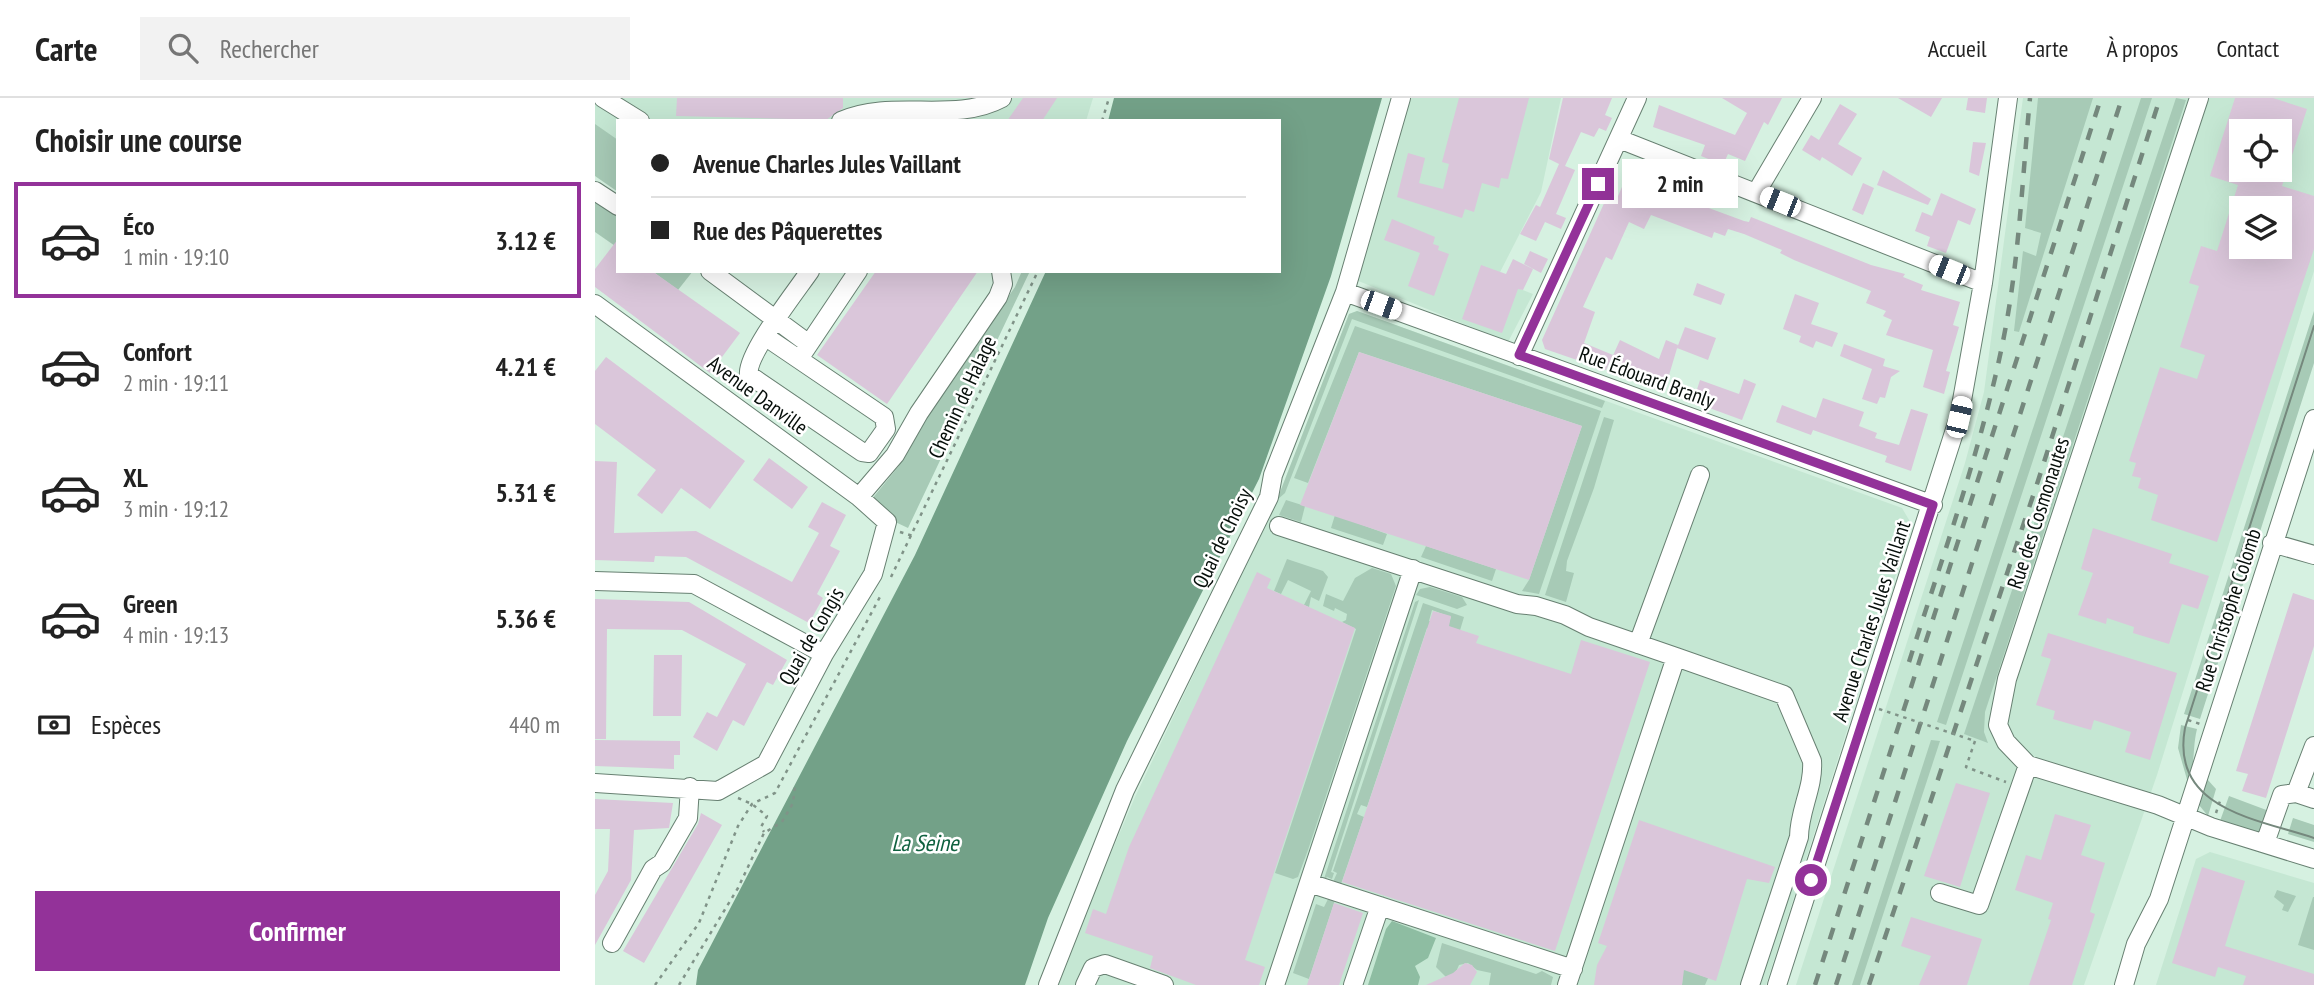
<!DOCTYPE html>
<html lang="fr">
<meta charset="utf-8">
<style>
:root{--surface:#fff;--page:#f2f2f2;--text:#222;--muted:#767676;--line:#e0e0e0;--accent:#933299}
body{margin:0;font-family:"PT Sans Narrow",sans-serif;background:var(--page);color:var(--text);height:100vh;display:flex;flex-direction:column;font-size:26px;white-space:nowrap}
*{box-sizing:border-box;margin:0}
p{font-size:23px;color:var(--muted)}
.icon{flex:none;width:38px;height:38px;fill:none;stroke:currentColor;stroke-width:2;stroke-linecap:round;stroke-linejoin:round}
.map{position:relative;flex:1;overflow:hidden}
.details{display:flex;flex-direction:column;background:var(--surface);width:595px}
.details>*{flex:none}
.top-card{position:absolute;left:21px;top:21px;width:665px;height:154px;border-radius:0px;box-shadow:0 7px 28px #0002;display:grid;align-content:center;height:154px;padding:0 35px;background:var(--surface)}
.fabs{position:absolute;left:1634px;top:21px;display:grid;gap:14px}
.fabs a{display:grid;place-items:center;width:63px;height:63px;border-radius:0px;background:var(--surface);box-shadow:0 7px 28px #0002;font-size:35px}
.end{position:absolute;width:32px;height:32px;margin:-16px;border:9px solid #933299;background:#fff;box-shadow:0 0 0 4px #fff}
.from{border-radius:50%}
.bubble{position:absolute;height:49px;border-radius:0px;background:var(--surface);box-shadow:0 7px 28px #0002;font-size:23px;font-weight:700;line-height:49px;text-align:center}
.car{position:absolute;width:21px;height:42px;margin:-21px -10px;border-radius:9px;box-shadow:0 0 5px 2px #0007;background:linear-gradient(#fff 24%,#345 0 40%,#fff 0 76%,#345 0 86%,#fff 0)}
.top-card b{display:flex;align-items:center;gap:24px;height:66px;font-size:26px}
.top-card b+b{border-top:2px solid var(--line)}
.top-card i{width:18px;height:18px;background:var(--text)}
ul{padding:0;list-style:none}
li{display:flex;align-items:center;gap:21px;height:116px;margin:0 14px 10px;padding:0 21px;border:4px solid transparent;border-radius:0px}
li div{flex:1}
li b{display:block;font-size:26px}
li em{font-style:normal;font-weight:700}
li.current{border-color:var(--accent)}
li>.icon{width:63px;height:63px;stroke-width:1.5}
h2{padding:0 35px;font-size:32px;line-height:84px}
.pay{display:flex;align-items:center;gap:18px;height:77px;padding:0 35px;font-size:26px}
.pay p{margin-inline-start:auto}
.primary-button{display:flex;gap:14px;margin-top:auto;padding:14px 35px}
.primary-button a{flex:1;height:80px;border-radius:0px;background:var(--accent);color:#fff;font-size:28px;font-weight:700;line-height:80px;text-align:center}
header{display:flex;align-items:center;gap:42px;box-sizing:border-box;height:98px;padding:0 35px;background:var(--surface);border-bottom:2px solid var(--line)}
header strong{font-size:33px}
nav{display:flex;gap:38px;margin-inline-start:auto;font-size:24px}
.search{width:490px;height:63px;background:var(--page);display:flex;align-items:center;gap:18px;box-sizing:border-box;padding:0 24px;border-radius:0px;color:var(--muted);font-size:26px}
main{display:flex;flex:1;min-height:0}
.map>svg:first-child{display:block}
.built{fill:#c5e7d3;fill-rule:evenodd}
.green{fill:#a7cab6;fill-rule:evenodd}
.forest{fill:#8ebda2}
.water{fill:#73a188}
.building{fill:#dac6da;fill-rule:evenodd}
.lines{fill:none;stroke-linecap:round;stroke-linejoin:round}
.minor-casing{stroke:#688072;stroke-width:20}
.path{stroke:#809388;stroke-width:2.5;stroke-dasharray:3.5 5;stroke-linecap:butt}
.minor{stroke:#fff;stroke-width:18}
.tram{stroke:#75887d;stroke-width:2}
.rail{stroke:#75887d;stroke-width:4.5;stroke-dasharray:12 12;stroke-linecap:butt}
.path-bridge{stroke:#809388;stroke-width:2.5;stroke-dasharray:3.5 5;stroke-linecap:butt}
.route{stroke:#933299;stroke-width:9}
.labels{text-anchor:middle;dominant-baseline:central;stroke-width:5;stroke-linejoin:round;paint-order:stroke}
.street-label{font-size:21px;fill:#060e0a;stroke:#fff}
.water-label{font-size:23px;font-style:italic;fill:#0f613f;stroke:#fff}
</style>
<header>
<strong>Carte</strong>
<div class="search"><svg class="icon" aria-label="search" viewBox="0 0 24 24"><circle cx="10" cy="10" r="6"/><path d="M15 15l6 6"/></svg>Rechercher</div>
<nav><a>Accueil</a><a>Carte</a><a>À propos</a><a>Contact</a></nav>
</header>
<main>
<section class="details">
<h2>Choisir une course</h2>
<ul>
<li class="current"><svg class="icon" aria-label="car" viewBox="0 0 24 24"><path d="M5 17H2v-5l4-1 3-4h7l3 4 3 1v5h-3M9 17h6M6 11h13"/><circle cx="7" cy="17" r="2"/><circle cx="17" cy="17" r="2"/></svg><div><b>Éco</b><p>1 min · 19:10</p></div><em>3.12 €</em></li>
<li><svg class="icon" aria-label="car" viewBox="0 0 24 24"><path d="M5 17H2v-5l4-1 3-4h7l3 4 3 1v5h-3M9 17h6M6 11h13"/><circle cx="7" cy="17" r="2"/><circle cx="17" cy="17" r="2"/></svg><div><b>Confort</b><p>2 min · 19:11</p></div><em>4.21 €</em></li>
<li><svg class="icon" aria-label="car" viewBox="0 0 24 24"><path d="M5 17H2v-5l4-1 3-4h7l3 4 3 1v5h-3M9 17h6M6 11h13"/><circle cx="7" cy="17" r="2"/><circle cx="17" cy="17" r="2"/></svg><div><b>XL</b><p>3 min · 19:12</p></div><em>5.31 €</em></li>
<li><svg class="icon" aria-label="car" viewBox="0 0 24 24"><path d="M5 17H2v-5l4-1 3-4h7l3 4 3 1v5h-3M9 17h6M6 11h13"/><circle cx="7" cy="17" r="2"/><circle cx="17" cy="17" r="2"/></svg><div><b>Green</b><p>4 min · 19:13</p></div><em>5.36 €</em></li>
</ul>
<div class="pay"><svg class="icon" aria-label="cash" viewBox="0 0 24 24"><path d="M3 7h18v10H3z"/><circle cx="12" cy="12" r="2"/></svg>Espèces<p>440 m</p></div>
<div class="primary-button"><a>Confirmer</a></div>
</section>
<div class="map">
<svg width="1719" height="887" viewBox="0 0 1719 887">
<rect width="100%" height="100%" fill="#d6f1e1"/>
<!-- built -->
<path class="built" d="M 0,0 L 498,0 L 491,23 L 291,23 L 287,20 L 285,23 L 23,23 L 23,43 L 0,27 Z
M 813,0 L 966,0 L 946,94 L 901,182 L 938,196 L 913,244 L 761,182 Z
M 1428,0 L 1719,0 L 1719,173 L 1562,677 L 1489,887 L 1201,887 L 1370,365 L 1389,294 ZM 1647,33 L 1685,33 L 1685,72 L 1647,72 ZM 1647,110 L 1685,110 L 1685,149 L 1647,149 Z
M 762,213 L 1307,410 L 1317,427 L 1259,607 L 1256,606 L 1250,628 L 1253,629 L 1171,887 L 460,887 L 540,699 L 682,402 L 754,216 Z
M 1615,754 L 1719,785 L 1719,887 L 1561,887 L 1601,761 Z"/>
<!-- green -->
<path class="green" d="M 1443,0 L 1498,0 L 1424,234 L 1419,233 L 1428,153 L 1441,158 L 1446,135 L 1430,130 Z
M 1546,0 L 1557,0 L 1351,627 L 1342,624 Z
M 1581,0 L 1591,2 L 1390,614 L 1389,634 L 1393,645 L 1369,636 Z
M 0,26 L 23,42 L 23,94 L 0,78 Z
M 0,102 L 23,118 L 23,150 L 0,134 Z
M 57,173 L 98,173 L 83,192 Z
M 427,173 L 435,173 L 313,430 L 296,422 L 276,402 L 303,369 L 326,325 L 420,189 Z
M 762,213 L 1010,303 L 1007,310 L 757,221 L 690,395 L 682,402 L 754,216 Z
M 1719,213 L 1719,265 L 1605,621 L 1589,616 Z
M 760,228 L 1006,313 L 944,496 L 927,493 L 934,482 L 987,328 L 764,254 L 713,385 L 699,380 Z
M 1009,319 L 1019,322 L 999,390 L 972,463 L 971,473 L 979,475 L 971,504 L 950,497 Z
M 691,402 L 710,408 L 706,424 L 684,417 Z
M 740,417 L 792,436 L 788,447 L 736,430 Z
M 831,448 L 901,471 L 897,483 L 826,459 Z
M 692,461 L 728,473 L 733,479 L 724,503 L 716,499 L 714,509 L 709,507 L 716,493 L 693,482 L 686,496 L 679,493 Z
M 777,470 L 796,476 L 801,488 L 713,752 L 703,779 L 698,781 L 680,775 L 761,531 L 747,524 L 751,522 L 752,516 L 740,510 L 739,513 L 728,508 L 731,496 L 748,503 L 760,480 Z
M 835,489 L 867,499 L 872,507 L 862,511 L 821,497 L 825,491 Z
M 824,502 L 736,774 L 739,775 L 737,781 L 732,779 L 728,784 L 820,504 Z
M 828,505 L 869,519 L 863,539 L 832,530 L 772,709 L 766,707 L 762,716 L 769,719 L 745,789 L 737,786 L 742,775 L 738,773 ZM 837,512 L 856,519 L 853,528 L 834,523 Z
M 1586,627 L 1602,631 C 1597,652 1601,663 1593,685 L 1583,650 Z
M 1336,642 L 1345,643 L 1265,887 L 1257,887 Z
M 1612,681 L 1621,691 L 1613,718 L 1604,707 Z
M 1634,698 L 1674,713 L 1665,736 L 1625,723 Z
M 1698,720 L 1719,727 L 1719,744 L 1693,736 Z
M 1682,792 L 1701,798 L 1693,814 L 1687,812 L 1689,807 L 1679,799 Z
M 734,799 L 740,802 L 714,881 L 698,875 L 721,806 L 729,809 Z
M 1718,799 L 1719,799 L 1719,852 L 1703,847 Z
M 847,845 L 941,876 L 947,873 L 958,879 L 956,887 L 894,887 L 896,875 L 882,872 L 873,865 L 864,867 L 860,876 L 852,880 L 841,869 Z
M 1088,871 L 1113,880 L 1110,887 L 1087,887 Z"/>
<!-- forest -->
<path class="forest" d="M 797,823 L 841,840 L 833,860 L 820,868 L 825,879 L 823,887 L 773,887 L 791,831 Z"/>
<!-- water -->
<path class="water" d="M 519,0 L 787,0 L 736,178 L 664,381 L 532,643 L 453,820 L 430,887 L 101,887 L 103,872 L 320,457 L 451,173 L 684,173 L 684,23 L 513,23 Z"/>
<!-- building -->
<path class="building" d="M 82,0 L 248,0 L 248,10 L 231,22 L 81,18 Z
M 428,0 L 462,0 L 447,23 L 412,23 Z
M 864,0 L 934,0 L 913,81 L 906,80 L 904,90 L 887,85 L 879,114 L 870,111 L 867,120 L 802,99 L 813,55 L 830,60 L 824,85 L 848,91 L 854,66 L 847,64 Z
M 968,0 L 1017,0 L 1010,17 L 1017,20 L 1011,33 L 1004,30 L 999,39 L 986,34 L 970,68 L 980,72 L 961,116 L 971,120 L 966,131 L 950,124 L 941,143 L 925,136 L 941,107 L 945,109 L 964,66 L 954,61 Z
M 1127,0 L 1187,0 L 1173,27 L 1169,24 L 1150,63 L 1133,56 L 1128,67 L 1106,58 L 1110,47 L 1058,29 L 1064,7 L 1140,37 L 1152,15 Z
M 1303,0 L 1347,0 L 1336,19 Z
M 1373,0 L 1392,0 L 1390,15 L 1371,12 Z
M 1640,0 L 1678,0 L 1712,11 L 1687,88 L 1719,98 L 1719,151 L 1622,444 L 1556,422 L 1563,397 L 1543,390 L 1546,380 L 1537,378 L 1541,365 L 1534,363 L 1565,269 L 1602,281 L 1610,257 L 1585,249 L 1604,188 L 1594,185 L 1606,148 L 1622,153 L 1643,87 L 1615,78 ZM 1647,33 L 1685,33 L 1685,72 L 1647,72 ZM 1647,110 L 1685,110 L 1685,149 L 1647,149 Z
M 1245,6 L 1262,16 L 1243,46 L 1267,60 L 1257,78 L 1227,59 L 1225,63 L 1207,52 L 1216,37 L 1224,42 Z
M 1378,44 L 1391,45 L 1384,78 L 1374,74 Z
M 1288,72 L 1336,101 L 1333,107 L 1282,87 Z
M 1033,75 L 1086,98 L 1100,99 L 1113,105 L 1111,109 L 1149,123 L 1154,124 L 1156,119 L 1276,167 L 1310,176 L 1308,179 L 1328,187 L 1326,192 L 1365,204 L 1358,227 L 1364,229 L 1351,273 L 1355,274 L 1349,296 L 1328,289 L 1338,252 L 1291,237 L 1297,222 L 1288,218 L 1291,213 L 1271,205 L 1276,193 L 1199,162 L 1185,155 L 1187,152 L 1149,136 L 1133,131 L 1130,138 L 1119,134 L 1117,140 L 1056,117 L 1049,131 L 1034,124 L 1017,162 L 1011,159 L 988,209 L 1000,214 L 989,245 L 1018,257 L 1011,272 L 950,251 L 947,242 L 1011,101 L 1020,105 Z
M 1268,85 L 1279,90 L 1268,117 L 1257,112 Z
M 1346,95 L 1381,111 L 1375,127 L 1363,122 L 1351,155 L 1332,148 L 1335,139 L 1320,133 L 1327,114 L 1337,118 Z
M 797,121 L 840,139 L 838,146 L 844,148 L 843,152 L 854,156 L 839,198 L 813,188 L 825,155 L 789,142 Z
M 23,141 L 23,173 L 57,173 L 145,235 L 115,275 L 0,189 L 0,171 Z
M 935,153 L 953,161 L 946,175 L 929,166 Z
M 918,161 L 938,171 L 928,192 L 923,191 L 907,235 L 867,221 L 886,167 L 911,176 Z
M 281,173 L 383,173 L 292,306 L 222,257 Z
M 1102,185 L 1130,196 L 1126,207 L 1098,197 Z
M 1200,196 L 1224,205 L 1216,226 L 1243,235 L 1237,249 L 1221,243 L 1218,250 L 1204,244 L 1206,238 L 1188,231 Z
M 1090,229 L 1121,240 L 1113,262 L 1082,250 Z
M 1025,242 L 1064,261 L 1071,242 L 1083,247 L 1069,294 L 1044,285 L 1046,278 L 1015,264 Z
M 1249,246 L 1290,261 L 1288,268 L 1305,273 L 1296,279 L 1290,300 L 1285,299 L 1282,306 L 1267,301 L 1277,271 L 1245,258 Z
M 764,254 L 987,328 L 934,482 L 705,407 Z
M 11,259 L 150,363 L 115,411 L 86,390 L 67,416 L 42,397 L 61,372 L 0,326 L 0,273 Z
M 1149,281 L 1161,286 L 1147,322 L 1098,304 L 1105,282 L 1144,296 Z
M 1228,300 L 1269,314 L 1264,328 L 1282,335 L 1280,340 L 1304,347 L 1316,311 L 1333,316 L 1316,373 L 1290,364 L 1292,358 L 1218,332 L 1216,337 L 1181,324 L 1187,307 L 1221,320 Z
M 174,360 L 213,389 L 197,411 L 158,382 Z
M 0,363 L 22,364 L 19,435 L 101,433 L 197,484 L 224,435 L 213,429 L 227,404 L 251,417 L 235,448 L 245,453 L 222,496 L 228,500 L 214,525 L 91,459 L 60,458 L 59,464 L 0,462 Z
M 1498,430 L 1577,456 L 1574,465 L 1614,478 L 1603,511 L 1587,506 L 1574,546 L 1538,535 L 1539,529 L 1512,520 L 1511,526 L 1483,517 L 1498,475 L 1486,471 Z
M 662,474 L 676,481 L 672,490 L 760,530 L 650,862 L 670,869 L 664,887 L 601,887 L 555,870 L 558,858 L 490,835 L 498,811 L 511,816 L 534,749 Z
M 1698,495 L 1719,502 L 1719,548 L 1671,700 L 1647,693 L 1653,676 L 1641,673 Z
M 0,501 L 94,504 L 192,562 L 178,587 L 172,584 L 149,628 L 138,622 L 122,653 L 98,639 L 112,614 L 122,619 L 151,566 L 87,532 L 12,531 L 11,641 L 0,641 Z
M 838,513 L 856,518 L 854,528 L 884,538 L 881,545 L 976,576 L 986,542 L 1055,564 L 960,853 L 747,784 Z
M 1453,535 L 1582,575 L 1555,662 L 1530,654 L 1536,634 L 1499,622 L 1496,632 L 1458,621 L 1460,613 L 1441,607 L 1456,561 L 1446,558 Z
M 59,557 L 87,557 L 86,618 L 58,618 Z
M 0,642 L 85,643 L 85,657 L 79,657 L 79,671 L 0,668 Z
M 1361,685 L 1395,695 L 1365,789 L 1329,778 Z
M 0,701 L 78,705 L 74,730 L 39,732 L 36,782 L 0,847 L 0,797 L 13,773 L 15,731 L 0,731 Z
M 106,715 L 127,727 L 49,865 L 28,853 L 103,726 Z
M 1460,716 L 1496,727 L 1486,757 L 1510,765 L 1495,814 L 1500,816 L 1477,887 L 1434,887 L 1456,822 L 1453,821 L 1458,805 L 1420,792 L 1431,757 L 1446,762 Z
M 1044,722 L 1180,769 L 1174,785 L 1152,781 L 1121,883 L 1089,872 L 1087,887 L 999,887 L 1002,867 L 1012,848 L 1003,845 Z
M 1607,769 L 1650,783 L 1630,848 L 1719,876 L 1719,887 L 1648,887 L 1651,878 L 1623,869 L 1620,879 L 1577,865 Z
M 739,805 L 768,815 L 744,887 L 712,887 Z
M 1316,819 L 1387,841 L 1372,887 L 1324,887 L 1336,858 L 1306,848 Z
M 870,865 L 877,867 L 882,874 L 875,887 L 831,887 L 858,875 Z"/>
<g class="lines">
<defs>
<path id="minor" d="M 8,0 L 45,23
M 1604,0 L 1412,581 L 1403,627 L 1411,644 L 1433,667 L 1563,707 L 1616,729 L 1719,761
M 246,23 C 298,0 359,26 407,0
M 1024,41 L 1388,185
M 0,93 L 23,108
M 1161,95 L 1217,0
M 115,173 L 214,246
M 750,194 L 1338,407
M 0,206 L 264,399 L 292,424 L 278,476 L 229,556 L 171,666 L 123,693 L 0,685
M 171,239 L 289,319 L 291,331 L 274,355 L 267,354 L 154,277 C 150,258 202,192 215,173
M 208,255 L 263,173
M 924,258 L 1042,0
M 264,399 L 300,357 L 324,315 L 403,199 L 408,186 L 406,173
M 684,428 L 922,506 L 941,508 L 970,517 L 994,529 L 1081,559 L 972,887
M 1677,445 L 1719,457
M 0,483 L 99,486 L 229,556
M 1043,546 L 1105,377
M 1081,559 L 1189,597 L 1217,663 C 1219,689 1204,713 1204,739 L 1155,887
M 1701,695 L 1719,648
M 1670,745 L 1687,697 L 1701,695 L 1719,701
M 714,785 L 978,871
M 1345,795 L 1384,807 L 1433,667
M 17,845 L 58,771 L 67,765 L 93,720 L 95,689
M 453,887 L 530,692 L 674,399 L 678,377 L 750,194 L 806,0
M 490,887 L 498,870 L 510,866 L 569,887
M 680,887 L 818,471
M 758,887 L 785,808
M 1182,887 L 1364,319 L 1388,185 L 1413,0
M 1529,887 L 1541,846 L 1564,801 L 1719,321"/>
</defs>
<!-- minor casing -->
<use href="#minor" class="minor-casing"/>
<!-- path -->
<path class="path" d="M 507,23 L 514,0
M 305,434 L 318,438
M 296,479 L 443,173
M 1593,622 L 1605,626
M 1380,643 L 1371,669 L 1411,684
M 143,700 L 157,706 L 172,718 L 166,729 L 169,734
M 1621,715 L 1626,700
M 60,887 L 104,825 L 143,728 L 157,706 L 180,695 L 286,497
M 84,887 L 143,790 L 169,735 L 187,724 L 198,705 L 200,688"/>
<!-- minor -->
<use href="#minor" class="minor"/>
<!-- tram -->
<path class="tram" d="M 1719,228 L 1590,630 C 1575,711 1662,721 1719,740"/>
<!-- rail -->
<path class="rail" d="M 1314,564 C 1347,460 1385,355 1407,248 C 1424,167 1427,83 1435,0
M 1220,887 L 1506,0
M 1241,887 L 1527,0
M 1274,887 L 1443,383 L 1565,0"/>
<!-- path-bridge -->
<path class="path-bridge" d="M 1284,611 L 1380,643"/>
</g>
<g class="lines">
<!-- route -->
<path class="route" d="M 1003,86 L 924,257 L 1338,407 L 1216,782"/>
</g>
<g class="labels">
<!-- street labels -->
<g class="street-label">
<text transform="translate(1052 279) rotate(20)">Rue Édouard Branly</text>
<text transform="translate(163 297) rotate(36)">Avenue Danville</text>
<text transform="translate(367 299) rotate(-65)">Chemin de Halage</text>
<text transform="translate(1443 415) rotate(-72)">Rue des Cosmonautes</text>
<text transform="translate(627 440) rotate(-64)">Quai de Choisy</text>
<text transform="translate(1633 512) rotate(-72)">Rue Christophe Colomb</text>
<text transform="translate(1276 523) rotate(-72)">Avenue Charles Jules Vaillant</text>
<text transform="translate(216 538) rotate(-60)">Quai de Congis</text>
</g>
<!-- water labels -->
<g class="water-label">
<text x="330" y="744">La Seine</text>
</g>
</g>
</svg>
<div class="fabs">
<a><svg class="icon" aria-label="locate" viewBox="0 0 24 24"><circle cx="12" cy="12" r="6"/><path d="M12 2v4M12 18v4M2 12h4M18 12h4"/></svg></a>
<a><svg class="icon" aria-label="layers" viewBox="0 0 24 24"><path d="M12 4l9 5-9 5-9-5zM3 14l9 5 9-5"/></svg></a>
</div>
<i class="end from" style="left:1216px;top:782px"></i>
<i class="end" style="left:1003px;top:86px"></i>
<div class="bubble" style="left:1027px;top:61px;width:116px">2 min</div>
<i class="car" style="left:1185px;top:104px;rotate:292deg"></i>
<i class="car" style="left:1354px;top:172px;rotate:292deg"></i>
<i class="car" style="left:786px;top:207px;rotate:110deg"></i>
<i class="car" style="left:1364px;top:319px;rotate:13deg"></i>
<div class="top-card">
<b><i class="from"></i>Avenue Charles Jules Vaillant</b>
<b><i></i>Rue des Pâquerettes</b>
</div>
</div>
</main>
